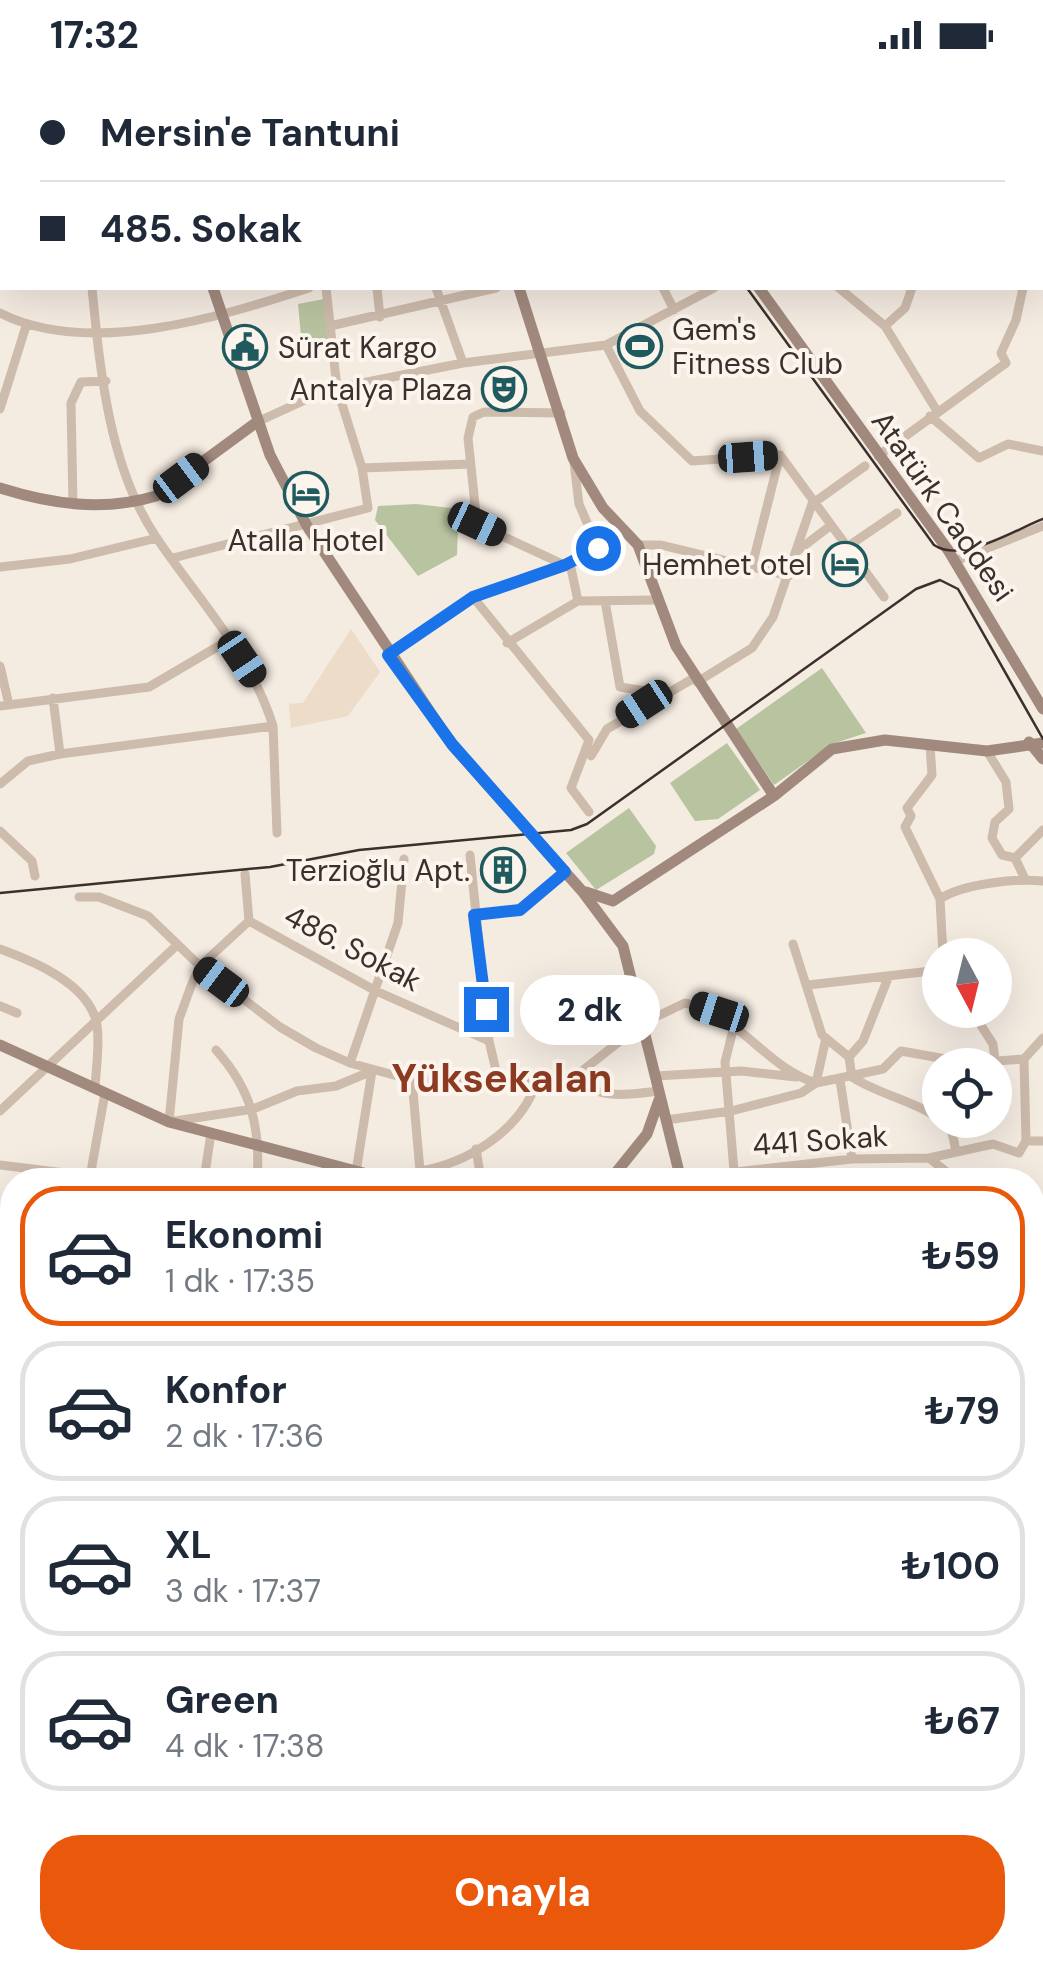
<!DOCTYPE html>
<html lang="tr">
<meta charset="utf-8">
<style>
:root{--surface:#fff;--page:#f2f2f3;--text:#1f2937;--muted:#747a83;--line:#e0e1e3;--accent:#ea580c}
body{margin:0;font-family:"DM Sans",sans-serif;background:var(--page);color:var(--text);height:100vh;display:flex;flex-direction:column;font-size:38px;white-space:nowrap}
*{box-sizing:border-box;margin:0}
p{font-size:32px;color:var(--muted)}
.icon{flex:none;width:55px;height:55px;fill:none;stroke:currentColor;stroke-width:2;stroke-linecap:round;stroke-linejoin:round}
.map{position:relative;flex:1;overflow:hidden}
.sheet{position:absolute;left:0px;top:1098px;width:1045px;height:802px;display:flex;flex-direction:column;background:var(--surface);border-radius:40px 40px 0 0;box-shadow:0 10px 40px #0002}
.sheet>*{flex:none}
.guide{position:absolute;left:0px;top:0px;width:1045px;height:220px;box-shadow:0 10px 40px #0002;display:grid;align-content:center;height:220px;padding:0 40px;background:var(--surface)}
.needle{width:65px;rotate:173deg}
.controls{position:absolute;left:922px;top:868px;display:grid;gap:20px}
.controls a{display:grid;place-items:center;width:90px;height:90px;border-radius:50%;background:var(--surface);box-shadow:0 10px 40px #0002;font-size:50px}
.end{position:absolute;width:45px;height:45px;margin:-22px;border:12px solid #1a73e8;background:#fff;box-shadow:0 0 0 5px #fff}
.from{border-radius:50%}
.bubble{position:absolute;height:70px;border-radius:35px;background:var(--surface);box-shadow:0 10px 40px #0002;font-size:32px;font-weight:700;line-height:70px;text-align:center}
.car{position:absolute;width:30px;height:60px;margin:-30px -15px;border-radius:12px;box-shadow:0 0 8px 2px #0007;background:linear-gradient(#222 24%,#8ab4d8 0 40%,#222 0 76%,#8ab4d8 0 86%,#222 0)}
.guide b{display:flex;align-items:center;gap:35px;height:95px;font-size:38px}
.guide b+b{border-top:2px solid var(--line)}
.guide i{width:25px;height:25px;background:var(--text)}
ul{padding:18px 0 0;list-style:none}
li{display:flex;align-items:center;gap:30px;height:140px;margin:0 20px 15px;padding:0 20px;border:5px solid var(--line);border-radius:40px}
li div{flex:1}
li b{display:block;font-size:38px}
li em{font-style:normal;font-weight:700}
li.selected{border-color:var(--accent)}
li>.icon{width:90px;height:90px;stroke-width:1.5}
.button{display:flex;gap:20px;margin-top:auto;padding:20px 40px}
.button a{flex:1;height:115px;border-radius:40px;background:var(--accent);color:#fff;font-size:40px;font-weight:700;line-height:115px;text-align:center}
.status{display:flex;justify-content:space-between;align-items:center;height:70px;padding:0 50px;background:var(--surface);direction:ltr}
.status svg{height:28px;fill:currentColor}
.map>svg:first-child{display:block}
.green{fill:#b8c4a0}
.plaza{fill:#ecdcc8}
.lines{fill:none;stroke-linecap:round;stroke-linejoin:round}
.primary-tunnel{stroke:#cfc6bd;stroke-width:14;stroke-dasharray:14 7;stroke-linecap:butt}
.street{stroke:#cdbbac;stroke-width:9}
.secondary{stroke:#a18a7d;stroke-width:11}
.primary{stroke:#7d675c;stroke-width:14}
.tram{stroke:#3b302b;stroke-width:2.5}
.route{stroke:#1a73e8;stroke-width:12}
.labels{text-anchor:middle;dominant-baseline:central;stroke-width:8;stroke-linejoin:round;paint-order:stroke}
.poi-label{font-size:30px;fill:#3b302b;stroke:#fbf5ee;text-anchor:end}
.street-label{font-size:30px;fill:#3b302b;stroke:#fbf5ee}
.district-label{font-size:40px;font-weight:bold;fill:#8c3b22;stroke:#fbf5ee}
</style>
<div class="status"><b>17:32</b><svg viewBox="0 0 49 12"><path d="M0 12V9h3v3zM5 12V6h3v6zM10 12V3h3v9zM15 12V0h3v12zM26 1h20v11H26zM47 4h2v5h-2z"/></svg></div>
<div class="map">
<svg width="1043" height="1898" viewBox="0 0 1043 1898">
<rect width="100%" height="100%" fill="#f4ebe1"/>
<!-- green -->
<path class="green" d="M 324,229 L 328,274 L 302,277 L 298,234 Z
M 416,434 L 451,438 L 451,450 L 458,456 L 457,485 L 418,506 L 375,450 L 378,436 Z
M 822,598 L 866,663 L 832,674 L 774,715 L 736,659 Z
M 727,673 L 760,720 L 718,749 L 695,751 L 670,713 Z
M 629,738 L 656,776 L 654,784 L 596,820 L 566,783 Z
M 1032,1251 L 1043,1254 L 1043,1585 L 1033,1590 Z"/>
<!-- plaza -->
<path class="plaza" d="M 351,559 L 380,602 L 348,646 L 291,658 L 289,634 L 303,633 Z"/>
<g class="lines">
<!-- primary-tunnel -->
<path class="primary-tunnel" d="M 409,1888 L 418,1898"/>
<!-- street -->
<path class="street" d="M 73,0 L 73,2
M 219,0 L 220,2
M 267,0 L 269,2
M 301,0 L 302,2
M 804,0 L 809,2
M 868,0 L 872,2
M 417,2 L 417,0
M 588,2 L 588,0
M 624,2 L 624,0
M 819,2 L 820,0
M 938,2 L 939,0
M 1042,16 L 1043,15
M 1042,117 L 1043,116
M 0,152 L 2,153
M 1042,172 L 1043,172
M 326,218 L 337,318 L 362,398
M 377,218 L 380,247
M 436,218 L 463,293
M 663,218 L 674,240
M 839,218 L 885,256
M 912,218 L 905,238 L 885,256 L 937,341
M 0,243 C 89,288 220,247 309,218
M 330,256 L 496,218
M 606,275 L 640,341 L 692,391 L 780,385
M 0,339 L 26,256
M 930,346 L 979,388 L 1008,374 L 1043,381
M 257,352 L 327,320 L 463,293 L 606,275 L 714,218
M 780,385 L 884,527
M 878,386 L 1006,293 L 1001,283 L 1016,250 L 1023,218
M 73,434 L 71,333 L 81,312 L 106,311
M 463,448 L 571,498 L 578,531
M 477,454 L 468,368 L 473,347 L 484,342 L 561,343
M 638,475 L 661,475 L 789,506
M 847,477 L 897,443
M 796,482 L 830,456
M 173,488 L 368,438 L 362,398 L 470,394
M 955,491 L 1043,456
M 752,496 L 780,385
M 0,497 L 70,489 L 157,468
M 473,527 L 589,670 L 571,718 L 589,742
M 605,531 L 620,617 L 659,623
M 507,573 L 578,531 L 658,530
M 388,585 L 473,527 L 565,495 L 598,478 L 579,434 L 574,393
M 0,596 L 9,635
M 697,612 L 752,578 L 773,547 L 812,434 L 865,396
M 53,628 L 60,684
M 0,636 L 149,617 L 229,570
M 273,656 L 277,763
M 930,675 L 932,705 L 907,738 L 911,746 L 905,757 L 940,829
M 987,681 L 1006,712 L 1009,739 L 995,752 L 992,768 L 1002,785 L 1015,788 L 1025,809
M 591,686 L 607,659 L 694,608
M 0,714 L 28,691 L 60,684 L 273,656 C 251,584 197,528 156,467 C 109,397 100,300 92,218
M 0,761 L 32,791 L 35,806
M 470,785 L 489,971 L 498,1009
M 1015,788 L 1043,760
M 245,804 L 249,851 L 200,896 L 191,916 L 179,949 L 169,1052 L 253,1039 L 297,1021 L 336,1016 L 372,1001
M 79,827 L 99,827 L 148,846 L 200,896 L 280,957 L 316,978 L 350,993 L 412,1010 L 498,1009 L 552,1014 L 573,1008 L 643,953 L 685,933 C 739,943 766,998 816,1013 L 826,968
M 474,845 L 520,840 L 565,802
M 249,851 L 376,921 L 489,971
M 793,874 L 822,965 L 849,987 L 852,1007 C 882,1027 926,1032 950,1059 C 953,1063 955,1077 956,1082
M 0,879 C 33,891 90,914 97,955 C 100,975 96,998 95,1018
M 943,885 L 940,829 C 962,814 1016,808 1043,811
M 808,915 L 940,900
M 0,936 L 17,943
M 971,940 L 993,974 L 995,990
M 216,980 C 251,1019 261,1057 257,1110
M 849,987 L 863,971 L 888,908
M 350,993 L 398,853 L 404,789
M 656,1006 L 741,1001 L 796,1007
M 573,1008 C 600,1030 626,1025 659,1021
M 412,1010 L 420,1101
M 840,1010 L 852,1089
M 0,1041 L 176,876
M 666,1050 L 731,1041 L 801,1023 L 816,1013 L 883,999 L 901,981 L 968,993 L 1024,989 L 1043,968
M 1026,1071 L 1043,1071
M 476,1079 L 481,1110
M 929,1088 L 993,1074 L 1019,1083 L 1026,1071 L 1024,989
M 0,1095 L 121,1110
M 734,1101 L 725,992 L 734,956
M 356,1102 L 372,1001
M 90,1107 L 105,1023
M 680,1108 L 852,1089 L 929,1088 L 957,1110
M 204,1110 L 211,1063
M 420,1110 L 420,1101 C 468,1093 519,1061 536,1014
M 0,1158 L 12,1156
M 1032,1167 L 1043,1171
M 0,1408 L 12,1400
M 0,1419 L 12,1441
M 0,1513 L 12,1504
M 1032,1699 L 1043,1697
M 0,1719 L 12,1717
M 0,1782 L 12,1780
M 49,1888 L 50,1898
M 142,1888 L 143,1898
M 296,1888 L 298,1898
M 796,1888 L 801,1898
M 58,1898 L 119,1888
M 331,1898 L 344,1896
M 769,1898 L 781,1888"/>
<!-- secondary -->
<path class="secondary" d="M 166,0 L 166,2
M 698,0 L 698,2
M 489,2 L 490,0
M 0,45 L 2,45
M 0,54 L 2,54
M 213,218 L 270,385 L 307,456 L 452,675 L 582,821 L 623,876 L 681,1110
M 519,218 L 573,388 L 603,438 L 638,475 L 676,576 L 774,726
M 759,218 L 948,480 L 1043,639
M 0,418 C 51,434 103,442 156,426 L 257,352
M 1029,672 L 1043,689
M 586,822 L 613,831 L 774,726 L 832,679 L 885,670 L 987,681 L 1043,673
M 0,975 L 169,1052 L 390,1110
M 610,1110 L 647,1064 L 659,1030
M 1032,1237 L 1043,1241
M 582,1888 L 584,1898"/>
<!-- primary -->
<path class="primary" d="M 0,1236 L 12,1248
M 0,1263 L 12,1276
M 1032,1671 L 1043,1666
M 1032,1688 L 1043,1684
M 382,1888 L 391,1898
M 395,1888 L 401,1895
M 427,1888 L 433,1898
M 469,1898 L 481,1888
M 492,1898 L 509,1888
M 515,1898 L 537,1888
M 542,1898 L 557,1888"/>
<!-- tram -->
<path class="tram" d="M 686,0 L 686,2
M 747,218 L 934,475 C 962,494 1014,460 1043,449
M 0,823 L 270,797 L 359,780 L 571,760 L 587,754 L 916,519 L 940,510 L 958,519 L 1043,669"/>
</g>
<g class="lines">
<!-- route -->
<path class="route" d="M 486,939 L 474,845 L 520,840 L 565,802 L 452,674 L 388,585 L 473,527 L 565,495 L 598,478"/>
</g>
<!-- icons -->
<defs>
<symbol id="stadium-ring" viewBox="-11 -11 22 22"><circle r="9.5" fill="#fbf5ee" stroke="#1f5a5e" stroke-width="1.5"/><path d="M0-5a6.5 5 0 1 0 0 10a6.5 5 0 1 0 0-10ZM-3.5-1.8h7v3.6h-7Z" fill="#1f5a5e"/></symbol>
<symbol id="civic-ring" viewBox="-11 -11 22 22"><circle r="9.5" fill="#fbf5ee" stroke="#1f5a5e" stroke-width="1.5"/><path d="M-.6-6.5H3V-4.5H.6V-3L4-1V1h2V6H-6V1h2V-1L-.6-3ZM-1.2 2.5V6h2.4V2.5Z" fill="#1f5a5e"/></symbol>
<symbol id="theatre-ring" viewBox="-11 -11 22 22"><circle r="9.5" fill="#fbf5ee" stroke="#1f5a5e" stroke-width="1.5"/><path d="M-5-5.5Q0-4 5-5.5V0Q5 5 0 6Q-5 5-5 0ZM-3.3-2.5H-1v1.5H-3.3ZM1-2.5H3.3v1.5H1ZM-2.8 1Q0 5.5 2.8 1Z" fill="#1f5a5e"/></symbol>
<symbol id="hotel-ring" viewBox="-11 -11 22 22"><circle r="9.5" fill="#fbf5ee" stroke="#1f5a5e" stroke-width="1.5"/><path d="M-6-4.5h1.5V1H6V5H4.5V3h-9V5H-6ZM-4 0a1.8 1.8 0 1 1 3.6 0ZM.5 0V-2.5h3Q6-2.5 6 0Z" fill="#1f5a5e"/></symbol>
<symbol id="building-ring" viewBox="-11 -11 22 22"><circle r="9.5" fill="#fbf5ee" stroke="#1f5a5e" stroke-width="1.5"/><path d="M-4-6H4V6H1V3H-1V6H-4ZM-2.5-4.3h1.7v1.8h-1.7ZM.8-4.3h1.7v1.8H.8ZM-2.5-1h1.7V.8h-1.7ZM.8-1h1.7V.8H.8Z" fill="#1f5a5e"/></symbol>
</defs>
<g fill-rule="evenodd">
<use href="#stadium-ring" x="615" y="251" width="50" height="50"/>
<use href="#civic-ring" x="220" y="252" width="50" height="50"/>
<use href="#theatre-ring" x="479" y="294" width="50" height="50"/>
<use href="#hotel-ring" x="281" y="399" width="50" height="50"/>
<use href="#hotel-ring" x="820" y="469" width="50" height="50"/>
<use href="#building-ring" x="478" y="775" width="50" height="50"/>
</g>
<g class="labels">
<!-- poi labels -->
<g class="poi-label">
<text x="672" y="259" text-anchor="start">Gem's<tspan x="672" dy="34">Fitness Club</tspan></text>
<text x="278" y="277" text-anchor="start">Sürat Kargo</text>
<text x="472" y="319">Antalya Plaza</text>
<text x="306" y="470" text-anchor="middle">Atalla Hotel</text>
<text x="812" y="494">Hemhet otel</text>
<text x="470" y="800">Terzioğlu Apt.</text>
</g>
<!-- street labels -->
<g class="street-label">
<text transform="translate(943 436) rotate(55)">Atatürk Caddesi</text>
<text transform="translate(353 878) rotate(28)">486. Sokak</text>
<text transform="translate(820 1070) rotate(-4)">441 Sokak</text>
</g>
<!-- district labels -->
<g class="district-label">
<text x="502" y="1008">Yüksekalan</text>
</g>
</g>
</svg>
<div class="controls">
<a><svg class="needle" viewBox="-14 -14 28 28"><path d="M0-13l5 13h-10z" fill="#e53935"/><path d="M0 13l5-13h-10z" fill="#747a83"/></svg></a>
<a><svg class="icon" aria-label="locate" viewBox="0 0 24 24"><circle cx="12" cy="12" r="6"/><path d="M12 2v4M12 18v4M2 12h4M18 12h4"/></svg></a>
</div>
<i class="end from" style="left:598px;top:478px"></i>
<i class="end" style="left:486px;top:939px"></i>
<div class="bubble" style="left:520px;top:905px;width:140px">2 dk</div>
<i class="car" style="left:748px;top:387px;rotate:86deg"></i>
<i class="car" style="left:181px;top:408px;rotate:53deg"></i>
<i class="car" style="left:477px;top:454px;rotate:115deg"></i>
<i class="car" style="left:242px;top:589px;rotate:146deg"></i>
<i class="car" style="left:644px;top:634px;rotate:237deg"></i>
<i class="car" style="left:221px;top:912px;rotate:307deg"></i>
<i class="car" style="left:719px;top:942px;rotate:288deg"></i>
<div class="guide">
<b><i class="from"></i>Mersin'e Tantuni</b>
<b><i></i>485. Sokak</b>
</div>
<section class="sheet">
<ul>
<li class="selected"><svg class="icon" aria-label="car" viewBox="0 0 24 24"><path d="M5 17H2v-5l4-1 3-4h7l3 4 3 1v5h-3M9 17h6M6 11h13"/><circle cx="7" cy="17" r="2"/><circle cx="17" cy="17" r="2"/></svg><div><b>Ekonomi</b><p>1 dk · 17:35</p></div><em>₺59</em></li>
<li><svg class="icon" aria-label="car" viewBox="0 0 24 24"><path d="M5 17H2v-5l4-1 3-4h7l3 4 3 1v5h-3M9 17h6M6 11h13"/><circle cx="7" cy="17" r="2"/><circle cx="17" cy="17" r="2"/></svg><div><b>Konfor</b><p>2 dk · 17:36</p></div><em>₺79</em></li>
<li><svg class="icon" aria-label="car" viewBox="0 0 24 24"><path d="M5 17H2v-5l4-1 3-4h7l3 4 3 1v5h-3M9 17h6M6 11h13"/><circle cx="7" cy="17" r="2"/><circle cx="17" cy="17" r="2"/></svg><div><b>XL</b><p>3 dk · 17:37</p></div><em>₺100</em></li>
<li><svg class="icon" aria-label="car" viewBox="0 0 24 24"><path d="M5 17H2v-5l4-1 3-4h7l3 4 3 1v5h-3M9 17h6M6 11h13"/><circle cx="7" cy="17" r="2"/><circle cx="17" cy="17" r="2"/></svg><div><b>Green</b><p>4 dk · 17:38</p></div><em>₺67</em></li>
</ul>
<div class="button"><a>Onayla</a></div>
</section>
</div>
